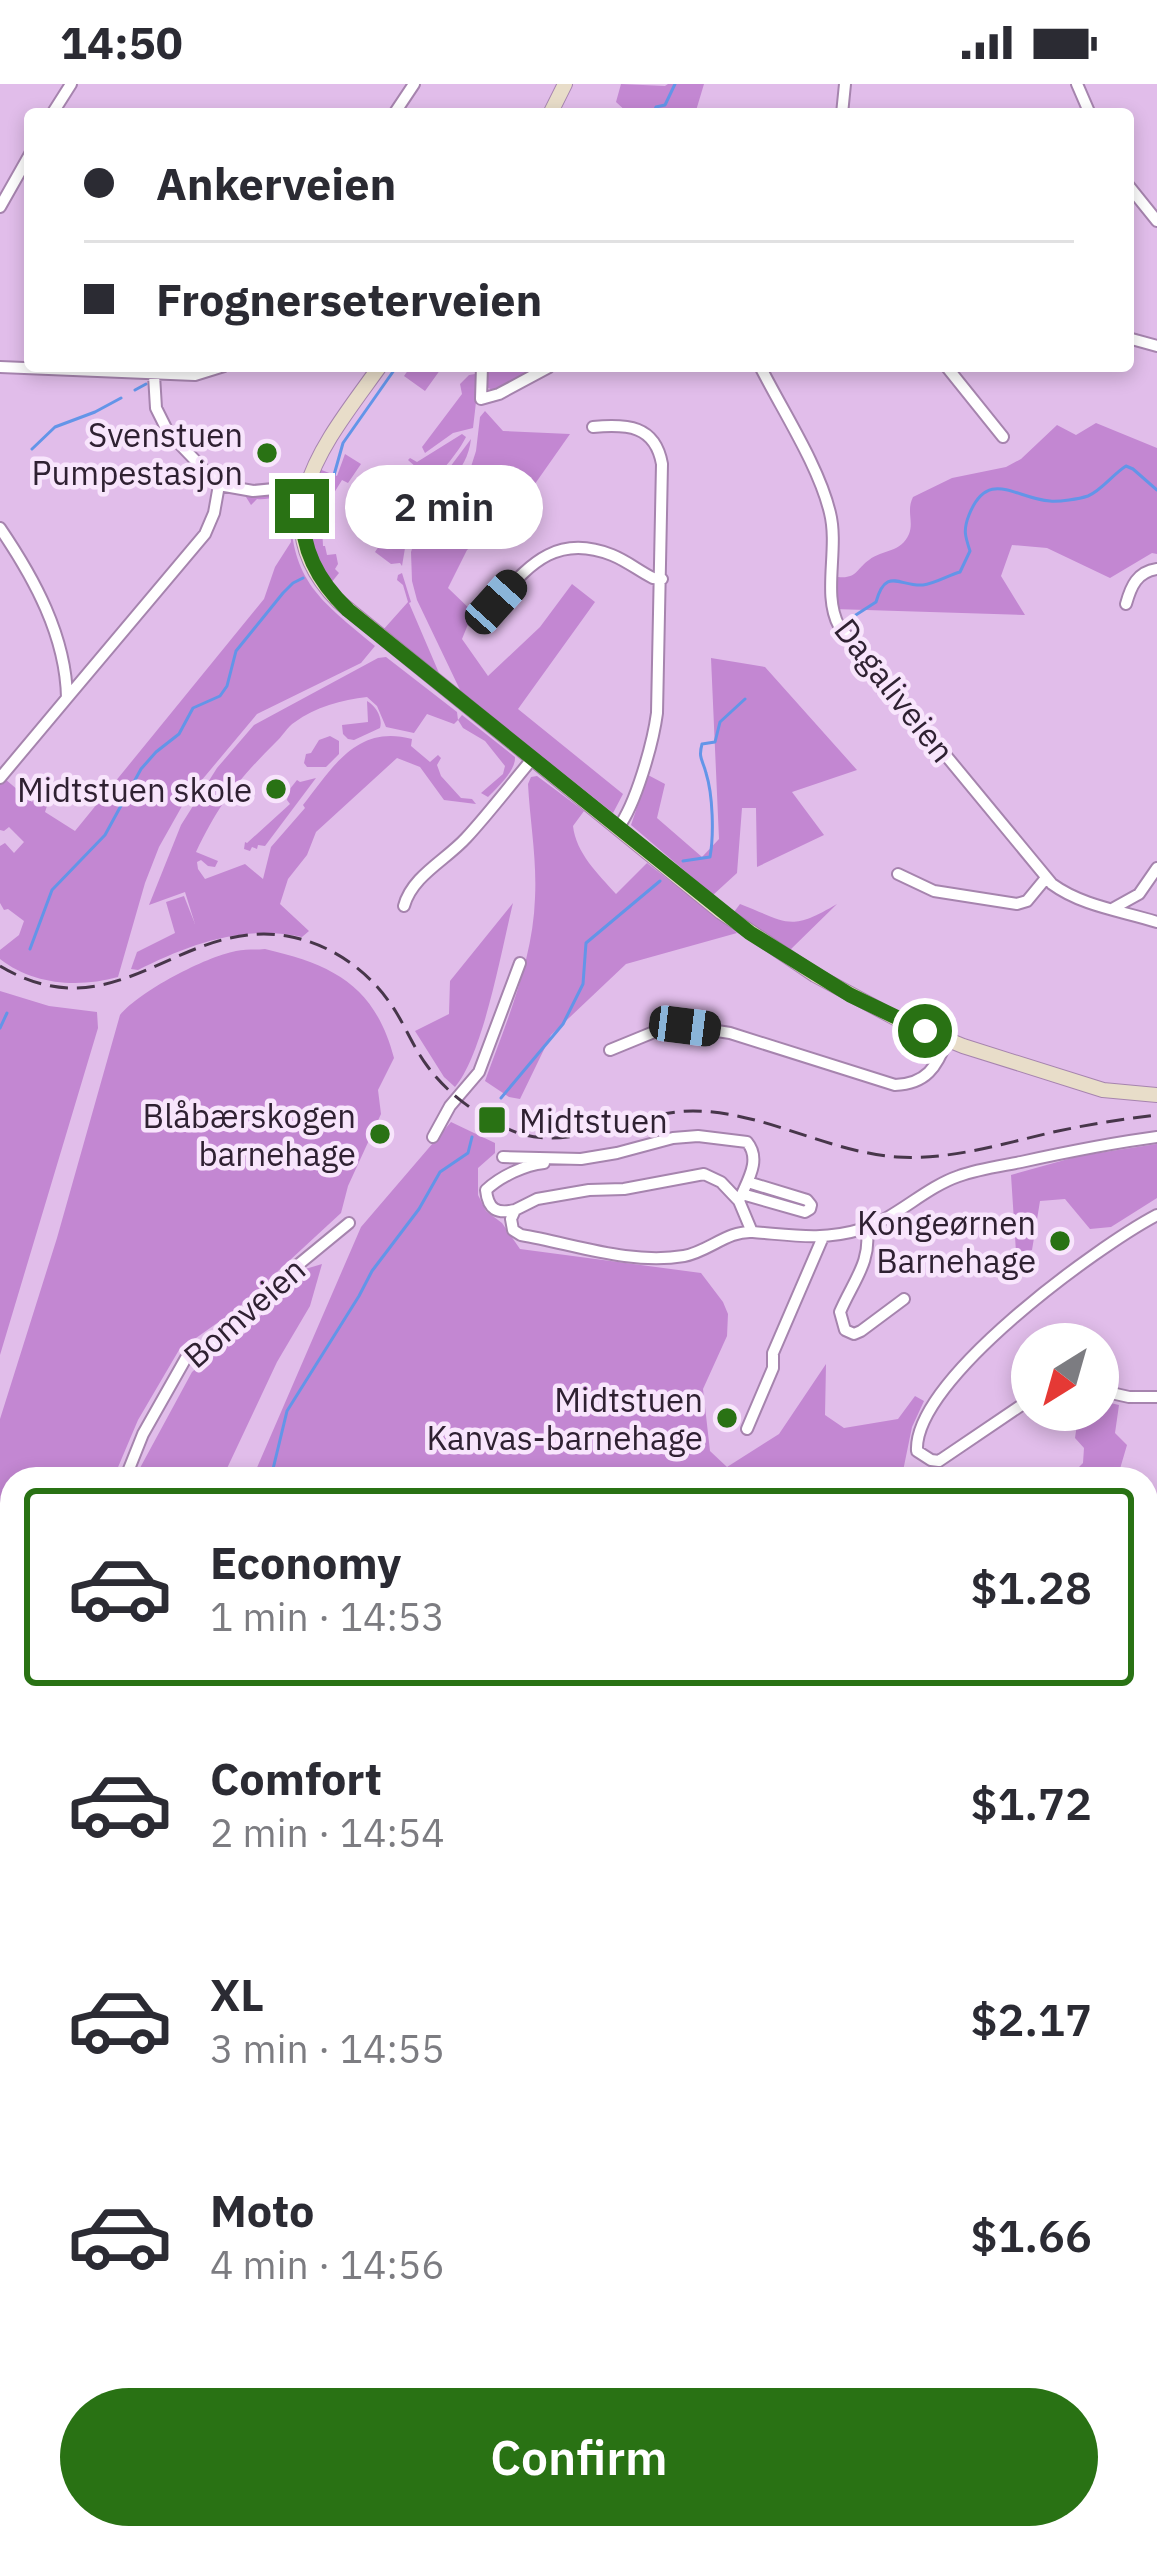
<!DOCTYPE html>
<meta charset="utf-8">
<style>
:root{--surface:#fff;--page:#f7f7f7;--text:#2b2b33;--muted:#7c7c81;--line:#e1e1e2;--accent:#297214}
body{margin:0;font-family:"IBM Plex Sans",sans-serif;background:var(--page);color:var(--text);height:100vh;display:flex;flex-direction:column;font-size:45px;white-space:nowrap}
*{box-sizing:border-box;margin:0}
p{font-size:39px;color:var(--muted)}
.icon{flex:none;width:66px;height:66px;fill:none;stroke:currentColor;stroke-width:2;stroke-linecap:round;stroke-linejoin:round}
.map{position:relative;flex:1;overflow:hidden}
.details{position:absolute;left:0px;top:1383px;width:1158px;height:1083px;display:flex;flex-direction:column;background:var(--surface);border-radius:36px 36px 0 0;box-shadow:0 6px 18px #0003}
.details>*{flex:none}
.banner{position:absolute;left:24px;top:24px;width:1110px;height:264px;border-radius:12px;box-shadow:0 6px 18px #0003;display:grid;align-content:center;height:264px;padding:0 60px;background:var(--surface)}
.needle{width:78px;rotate:217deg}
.buttons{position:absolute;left:1011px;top:1239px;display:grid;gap:24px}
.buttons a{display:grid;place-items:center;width:108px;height:108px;border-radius:50%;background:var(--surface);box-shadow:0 6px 18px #0003;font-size:60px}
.end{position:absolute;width:54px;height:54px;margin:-27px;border:15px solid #297214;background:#fff;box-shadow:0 0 0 6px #fff}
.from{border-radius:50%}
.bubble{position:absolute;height:84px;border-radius:42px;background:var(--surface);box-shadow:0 6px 18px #0003;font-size:39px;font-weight:600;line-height:84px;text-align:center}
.car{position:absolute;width:36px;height:72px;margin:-36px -18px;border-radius:15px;box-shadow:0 0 9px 3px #0007;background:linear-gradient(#222 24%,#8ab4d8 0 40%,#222 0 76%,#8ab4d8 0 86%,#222 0)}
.banner b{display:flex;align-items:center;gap:42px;height:114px;font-size:45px}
.banner b+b{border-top:3px solid var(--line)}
.banner i{width:30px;height:30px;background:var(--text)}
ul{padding:21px 0 0;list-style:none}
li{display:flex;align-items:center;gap:36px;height:198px;margin:0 24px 18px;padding:0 36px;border:6px solid transparent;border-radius:12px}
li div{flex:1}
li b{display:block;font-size:45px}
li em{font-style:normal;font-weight:600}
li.active{border-color:var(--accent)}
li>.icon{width:108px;height:108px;stroke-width:1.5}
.primary-button{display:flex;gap:24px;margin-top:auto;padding:24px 60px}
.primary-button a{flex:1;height:138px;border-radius:72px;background:var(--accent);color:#fff;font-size:48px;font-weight:600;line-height:138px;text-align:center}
.status{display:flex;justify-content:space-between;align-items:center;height:84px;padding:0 60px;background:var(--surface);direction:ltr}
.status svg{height:33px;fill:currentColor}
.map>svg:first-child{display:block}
.green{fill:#c387d2}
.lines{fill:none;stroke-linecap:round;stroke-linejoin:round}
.stream{stroke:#6395e8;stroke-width:3}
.street-casing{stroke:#a684ae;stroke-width:14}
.secondary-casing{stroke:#a684ae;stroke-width:16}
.street{stroke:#fff;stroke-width:10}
.secondary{stroke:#e8ddc9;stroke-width:14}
.rail{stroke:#47364a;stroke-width:3;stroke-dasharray:18 9;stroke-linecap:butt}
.route{stroke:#297214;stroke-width:15}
.poi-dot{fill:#297214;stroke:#f8e5fc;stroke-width:4.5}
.labels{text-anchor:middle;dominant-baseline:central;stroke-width:9;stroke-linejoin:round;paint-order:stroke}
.poi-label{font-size:33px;fill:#2f2132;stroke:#f8e5fc;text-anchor:end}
.street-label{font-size:33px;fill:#2f2132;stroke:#f8e5fc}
</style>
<div class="status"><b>14:50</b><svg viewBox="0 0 49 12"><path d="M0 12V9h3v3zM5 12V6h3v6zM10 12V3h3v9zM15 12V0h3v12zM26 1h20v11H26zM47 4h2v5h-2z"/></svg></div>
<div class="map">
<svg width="1157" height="2465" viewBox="0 0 1157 2465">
<rect width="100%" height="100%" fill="#e1bdea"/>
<!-- green -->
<path class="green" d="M 621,0 L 665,2 L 668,0 L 704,0 L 695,30 L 629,30 L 616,18 Z
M 411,282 L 443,282 L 425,307 L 404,292 Z
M 486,282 L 542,282 L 497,308 L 488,304 Z
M 475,290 L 478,301 L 473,344 L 453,349 L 425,369 L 422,363 L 462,310 L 460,300 L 469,291 Z
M 485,327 L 503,347 L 570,350 L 511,434 L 467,466 L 448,504 L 473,528 L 462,555 L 488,592 L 540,543 L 572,500 L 595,518 L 518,625 L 623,710 L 613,729 L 461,608 L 417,516 L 412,497 L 411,468 L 419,444 L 469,389 L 476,367 L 480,333 Z
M 1096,339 L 1157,364 L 1157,470 L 1152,469 L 1110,494 L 1047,464 L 1012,461 L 1001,492 L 1025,531 L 834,525 L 838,493 C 857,495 856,485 869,476 C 883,465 901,469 909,450 C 914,437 906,427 913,413 L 952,394 L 1006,383 L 1021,375 L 1057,341 L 1076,351 Z
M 462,350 L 466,353 C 452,381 406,428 375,434 L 393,406 L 394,402 L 400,406 L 409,395 L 411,397 L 414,394 L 412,391 L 417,384 L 408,376 L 410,374 L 417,378 Z
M 471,355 C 466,398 428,408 409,444 L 404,445 L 397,441 L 409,421 L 450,383 Z
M 345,370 L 361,380 L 348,399 L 342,396 L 324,425 L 329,429 L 331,440 L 322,442 L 323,462 L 325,462 L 327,471 L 336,470 L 338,480 L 335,485 L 339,489 L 331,499 C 305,462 306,427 319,385 L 337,392 Z
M 280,409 L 291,416 C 288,494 318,515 375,562 L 361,579 L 257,630 L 186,715 L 159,763 L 145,799 L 118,893 C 79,904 33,901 0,875 L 0,866 L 19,851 L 24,837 L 8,825 L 4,826 L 0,819 L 0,762 L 5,759 L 14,769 L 24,758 L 9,743 L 4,747 L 0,746 L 0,700 L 5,695 L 32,718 L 44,705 L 51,710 L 45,728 L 75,747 L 264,515 L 275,483 L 291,458 L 289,421 C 281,407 269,417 257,415 L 251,421 L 246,413 Z
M 402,447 L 407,452 L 402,482 L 400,479 L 391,480 L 375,468 L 387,450 Z
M 402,489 L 411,518 L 409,519 L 439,589 L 383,546 L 408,518 L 403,501 L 397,496 L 398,491 Z
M 386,573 L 457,628 L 458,636 L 462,631 L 515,673 C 516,686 498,703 488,713 L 481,709 L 503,690 L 505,682 L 485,657 L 463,644 L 458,636 L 454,640 L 427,630 L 414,649 L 386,643 L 377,622 L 367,613 C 342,616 315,623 295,638 C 287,643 282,653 275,659 C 238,696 219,720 196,768 L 218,777 L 215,783 L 208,782 L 201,776 L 197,778 L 198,785 L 205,795 L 245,780 L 263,795 L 271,763 L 305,724 L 303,721 C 333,683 357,640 412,655 L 411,662 L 430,678 L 438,671 L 441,674 L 437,681 L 441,692 L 461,714 L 472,715 L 476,720 L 444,716 L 420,683 L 397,674 L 316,748 L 307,771 L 288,795 L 280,820 L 309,847 L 302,853 C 245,840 189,860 138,886 L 131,885 L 137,868 L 175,849 L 166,818 L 184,812 L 195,840 L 185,808 L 149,821 L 181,741 L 217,684 L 254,641 L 378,574 Z
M 711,574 L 765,583 L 857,686 L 792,708 L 824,751 L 757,783 L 756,724 L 742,724 L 737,789 L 713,811 L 631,741 L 648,691 L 665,700 L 657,734 L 702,773 L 719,755 Z
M 367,617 C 376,622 383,634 380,644 L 354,656 L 348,655 L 343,650 L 342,641 L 368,638 Z
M 330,652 L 339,657 L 339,670 L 326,683 L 307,683 L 304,679 L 306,670 L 311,669 L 319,656 Z
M 537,692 L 584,727 L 573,742 C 576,769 598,790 616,810 L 647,779 L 737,849 L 626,880 L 551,951 L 520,1015 L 509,1013 L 485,997 C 506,939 533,877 535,814 C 537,775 530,738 528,700 L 531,693 Z
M 316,694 L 265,762 L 258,761 L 257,765 L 252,763 L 250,767 L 244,765 L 245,758 L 247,759 L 290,720 L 287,716 L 289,706 L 297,696 L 300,698 Z
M 513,819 C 502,864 483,971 455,1003 L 444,993 L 415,947 L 449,930 L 450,897 Z
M 740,820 C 789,839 789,848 837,820 L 789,867 L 734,828 Z
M 265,865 C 334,881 375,902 394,974 L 378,1006 L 381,1030 L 348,1102 L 341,1129 L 237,1225 L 179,1266 L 138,1336 L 113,1395 L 12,1395 L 12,1532 L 0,1550 L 0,1335 L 57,1154 L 120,931 C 140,907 205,873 236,867 C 245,865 256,866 265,865 Z
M 0,907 L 49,922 L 97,928 L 98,944 L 0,1271 Z
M 451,1038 L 495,1059 L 495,1069 L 478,1084 L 478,1111 L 486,1127 L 502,1139 L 520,1165 L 701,1189 L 723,1218 L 728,1230 L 727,1252 L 703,1305 L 710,1367 L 727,1383 L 779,1350 L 826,1280 L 825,1331 L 844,1344 L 898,1335 L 915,1312 L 924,1317 L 912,1343 L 903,1387 L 891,1395 L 252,1395 L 361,1143 Z
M 1157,1060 L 1157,1114 L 1111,1143 L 1090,1145 L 1065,1115 L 1040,1117 L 1032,1166 L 1016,1168 L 1011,1091 L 1079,1072 Z
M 322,1180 L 310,1222 L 277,1278 L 222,1395 L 134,1395 L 192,1288 L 212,1270 L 244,1250 L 302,1186 Z
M 1098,1316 L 1119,1321 L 1115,1349 L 1127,1361 L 1117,1395 L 1067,1395 L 1083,1379 L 1084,1364 L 1075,1354 L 1079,1326 L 1098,1326 Z
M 12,1577 L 12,1693 L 0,1682 L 0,1598 Z
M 0,1711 L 12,1721 L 12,1829 L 0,1835 Z
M 1146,1754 L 1157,1763 L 1157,1811 L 1146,1826 Z
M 12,1852 L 12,1914 L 0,1920 L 0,1856 Z
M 1156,1920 L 1157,1924 L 1157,2012 L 1146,1980 L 1146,1925 Z
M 12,1933 L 12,2454 L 127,2454 L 95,2465 L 0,2465 L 0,1936 Z
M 230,2454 L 323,2454 L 310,2465 L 230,2465 Z
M 361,2454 L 533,2454 L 520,2465 L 348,2465 Z
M 602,2454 L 686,2454 L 687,2465 L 595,2465 Z
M 799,2454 L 852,2454 L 867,2465 L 797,2465 Z"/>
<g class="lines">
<!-- stream -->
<path class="stream" d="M 653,30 L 656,23 L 665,21 L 675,0
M 135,306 L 146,300
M 32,365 L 55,343 L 95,328 L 121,314
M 334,391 L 343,359 L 397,282
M 848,536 L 876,518 C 886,482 900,503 923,501 C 934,500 949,491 960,488 L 970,467 C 965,452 963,446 969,431 C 988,383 1016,415 1050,417 C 1059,418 1079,415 1088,412 C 1102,406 1112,391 1126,382 L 1133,385 L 1157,406
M 683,777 L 710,773 C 714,751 713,711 706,689 C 703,676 698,675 702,660 L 715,658 L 720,638 L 745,615
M 30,865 L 52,806 L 105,751 L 141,685 L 156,668 L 179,650 L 193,624 L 220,612 L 227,602 L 236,567 L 283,509 L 293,499 L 303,494
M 0,944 L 7,929
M 501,1014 L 563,940 L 583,900 L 586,859 L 660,797
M 282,1395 L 273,1385 L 287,1327 L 359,1212 L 372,1187 L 419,1125 L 440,1088 L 468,1069 L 472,1053
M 0,2034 L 12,2026
M 124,2454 L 130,2465
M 676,2465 L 681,2454
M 841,2465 L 856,2461 L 865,2454
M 912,2465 L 917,2454"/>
<defs>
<path id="street" d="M 1077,0 L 1090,30
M 52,30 L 71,0
M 394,30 L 414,0
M 842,30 L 845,0
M 1128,101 L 1157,137
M 0,123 L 30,70
M 1128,254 L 1157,262
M 482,282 L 481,315 L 499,310 L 549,283
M 760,282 C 782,326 819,382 830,429 C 839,465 822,511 839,542 L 1052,800 C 1082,822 1122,827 1157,838
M 946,282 L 1003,353
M 0,283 L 195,291 L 224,282
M 154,291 L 156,324 L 168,348 L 219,401 L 253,407 L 305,402
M 593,343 C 627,340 655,341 662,380 L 657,629 C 653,659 636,720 618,744
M 0,444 C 34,494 66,552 67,614 L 0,694
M 1126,520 C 1131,502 1137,488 1157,485
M 480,534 C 521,494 547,445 612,471 C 627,477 639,487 653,494 L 662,495
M 67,614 L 205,450 L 214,429 L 219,401
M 898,790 L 934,807 L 1017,820 L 1027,817 L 1046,794
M 404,822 C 412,792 446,776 466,754 C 490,728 511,700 533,674
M 1112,825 L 1139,810 L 1157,784
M 610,966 L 654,948 L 685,942 L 730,949 L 895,1001 C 926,1000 937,983 947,956
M 433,1053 L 450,1022 L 479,988 L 520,879
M 503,1073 L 581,1075 L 617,1069 L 673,1054 L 698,1052 L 747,1058 C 762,1076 747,1097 739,1117
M 742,1110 L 805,1128 L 810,1125 L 811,1121 L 807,1116 L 751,1099
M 515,1126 C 497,1130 488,1126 486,1106 C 501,1092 525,1081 544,1079
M 866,1144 C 873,1176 852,1199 840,1228 L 845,1246 L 854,1250 L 861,1247 L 904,1215
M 752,1148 L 739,1117 L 721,1098 L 704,1090 L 624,1105 L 589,1106 L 537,1115 L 515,1126 L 511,1135 L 513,1146 L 521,1151 C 574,1160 630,1181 684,1172 C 708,1168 728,1146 753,1148 C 792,1151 823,1157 862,1145 C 897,1134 924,1104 959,1092 C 978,1085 1001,1082 1021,1078 C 1067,1068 1111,1059 1157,1053
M 1098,1306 L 1129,1313 L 1157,1313
M 1032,1314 L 939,1377 L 931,1376 L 917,1367 C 913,1296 1098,1162 1157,1131
M 747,1345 L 773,1284 L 773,1269 L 823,1153
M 125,1395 L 143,1350 L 186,1274 L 221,1254 L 293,1185 L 349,1139
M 0,1570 L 12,1550
M 0,1707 L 12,1718
M 0,1851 L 12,1845
M 1064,2454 L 1075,2465"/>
<path id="secondary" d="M 550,30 L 565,0
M 380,282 C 328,355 257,434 338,517 L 721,828 L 815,891 L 897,935 L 963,962 L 1103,1006 L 1157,1011
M 1146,1880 L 1157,1873
M 545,2465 L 553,2454"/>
</defs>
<!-- street casing -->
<use href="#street" class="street-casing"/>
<!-- secondary casing -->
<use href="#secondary" class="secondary-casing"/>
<!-- street -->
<use href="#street" class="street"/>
<!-- secondary -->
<use href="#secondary" class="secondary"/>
<!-- rail -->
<path class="rail" d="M 0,882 C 116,951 178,834 287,852 C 333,860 372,889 396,928 C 407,946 415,966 428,983 C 448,1010 476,1030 506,1044 C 567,1074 630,1027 693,1027 C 763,1027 827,1068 897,1073 C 949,1076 999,1061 1049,1049 C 1085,1041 1121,1035 1157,1031"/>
</g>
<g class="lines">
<!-- route -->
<path class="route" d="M 302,422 C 301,465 317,496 348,526 L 750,849 L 850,911 L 925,947"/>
</g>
<!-- markers -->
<g class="poi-dot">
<circle cx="267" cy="369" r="12"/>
<circle cx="276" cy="705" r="12"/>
<rect x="477" y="1021" width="30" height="30" rx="6"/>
<circle cx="380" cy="1050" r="12"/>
<circle cx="1060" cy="1157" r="12"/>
<circle cx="727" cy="1334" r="12"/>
</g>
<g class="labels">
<!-- poi labels -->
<g class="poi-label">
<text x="243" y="350">Svenstuen<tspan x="243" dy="38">Pumpestasjon</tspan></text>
<text x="252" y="705">Midtstuen skole</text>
<text x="356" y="1031">Blåbærskogen<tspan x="356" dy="38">barnehage</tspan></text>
<text x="519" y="1036" text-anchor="start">Midtstuen</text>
<text x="1036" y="1138">Kongeørnen<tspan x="1036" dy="38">Barnehage</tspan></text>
<text x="703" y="1315">Midtstuen<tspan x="703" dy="38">Kanvas-barnehage</tspan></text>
</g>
<!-- street labels -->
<g class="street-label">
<text transform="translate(895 606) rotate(52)">Dagaliveien</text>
<text transform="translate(244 1228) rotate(-41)">Bomveien</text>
</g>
</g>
</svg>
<div class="buttons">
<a><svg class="needle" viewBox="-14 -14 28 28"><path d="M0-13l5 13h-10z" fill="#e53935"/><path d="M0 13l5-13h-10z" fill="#7c7c81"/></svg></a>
</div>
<i class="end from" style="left:925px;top:947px"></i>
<i class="end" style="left:302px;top:422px"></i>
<div class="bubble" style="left:345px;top:381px;width:198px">2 min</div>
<i class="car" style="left:496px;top:518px;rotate:42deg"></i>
<i class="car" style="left:685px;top:942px;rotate:97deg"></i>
<div class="banner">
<b><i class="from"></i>Ankerveien</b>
<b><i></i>Frognerseterveien</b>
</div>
<section class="details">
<ul>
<li class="active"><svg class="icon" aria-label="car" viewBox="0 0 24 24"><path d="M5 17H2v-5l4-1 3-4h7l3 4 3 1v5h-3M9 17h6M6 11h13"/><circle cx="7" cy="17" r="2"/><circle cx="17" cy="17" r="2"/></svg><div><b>Economy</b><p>1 min · 14:53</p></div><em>$1.28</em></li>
<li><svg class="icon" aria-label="car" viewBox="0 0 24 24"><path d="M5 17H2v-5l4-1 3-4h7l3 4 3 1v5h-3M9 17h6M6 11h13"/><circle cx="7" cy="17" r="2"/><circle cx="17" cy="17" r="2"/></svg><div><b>Comfort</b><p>2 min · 14:54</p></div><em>$1.72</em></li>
<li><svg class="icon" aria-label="car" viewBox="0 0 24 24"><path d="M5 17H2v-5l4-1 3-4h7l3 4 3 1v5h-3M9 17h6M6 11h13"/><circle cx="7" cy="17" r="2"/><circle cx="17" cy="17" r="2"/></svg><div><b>XL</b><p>3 min · 14:55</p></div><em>$2.17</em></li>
<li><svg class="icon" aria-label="car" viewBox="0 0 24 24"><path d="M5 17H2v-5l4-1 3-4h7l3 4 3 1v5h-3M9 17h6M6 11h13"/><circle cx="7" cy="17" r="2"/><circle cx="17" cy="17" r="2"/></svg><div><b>Moto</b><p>4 min · 14:56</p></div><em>$1.66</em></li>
</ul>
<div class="primary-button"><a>Confirm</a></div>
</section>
</div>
